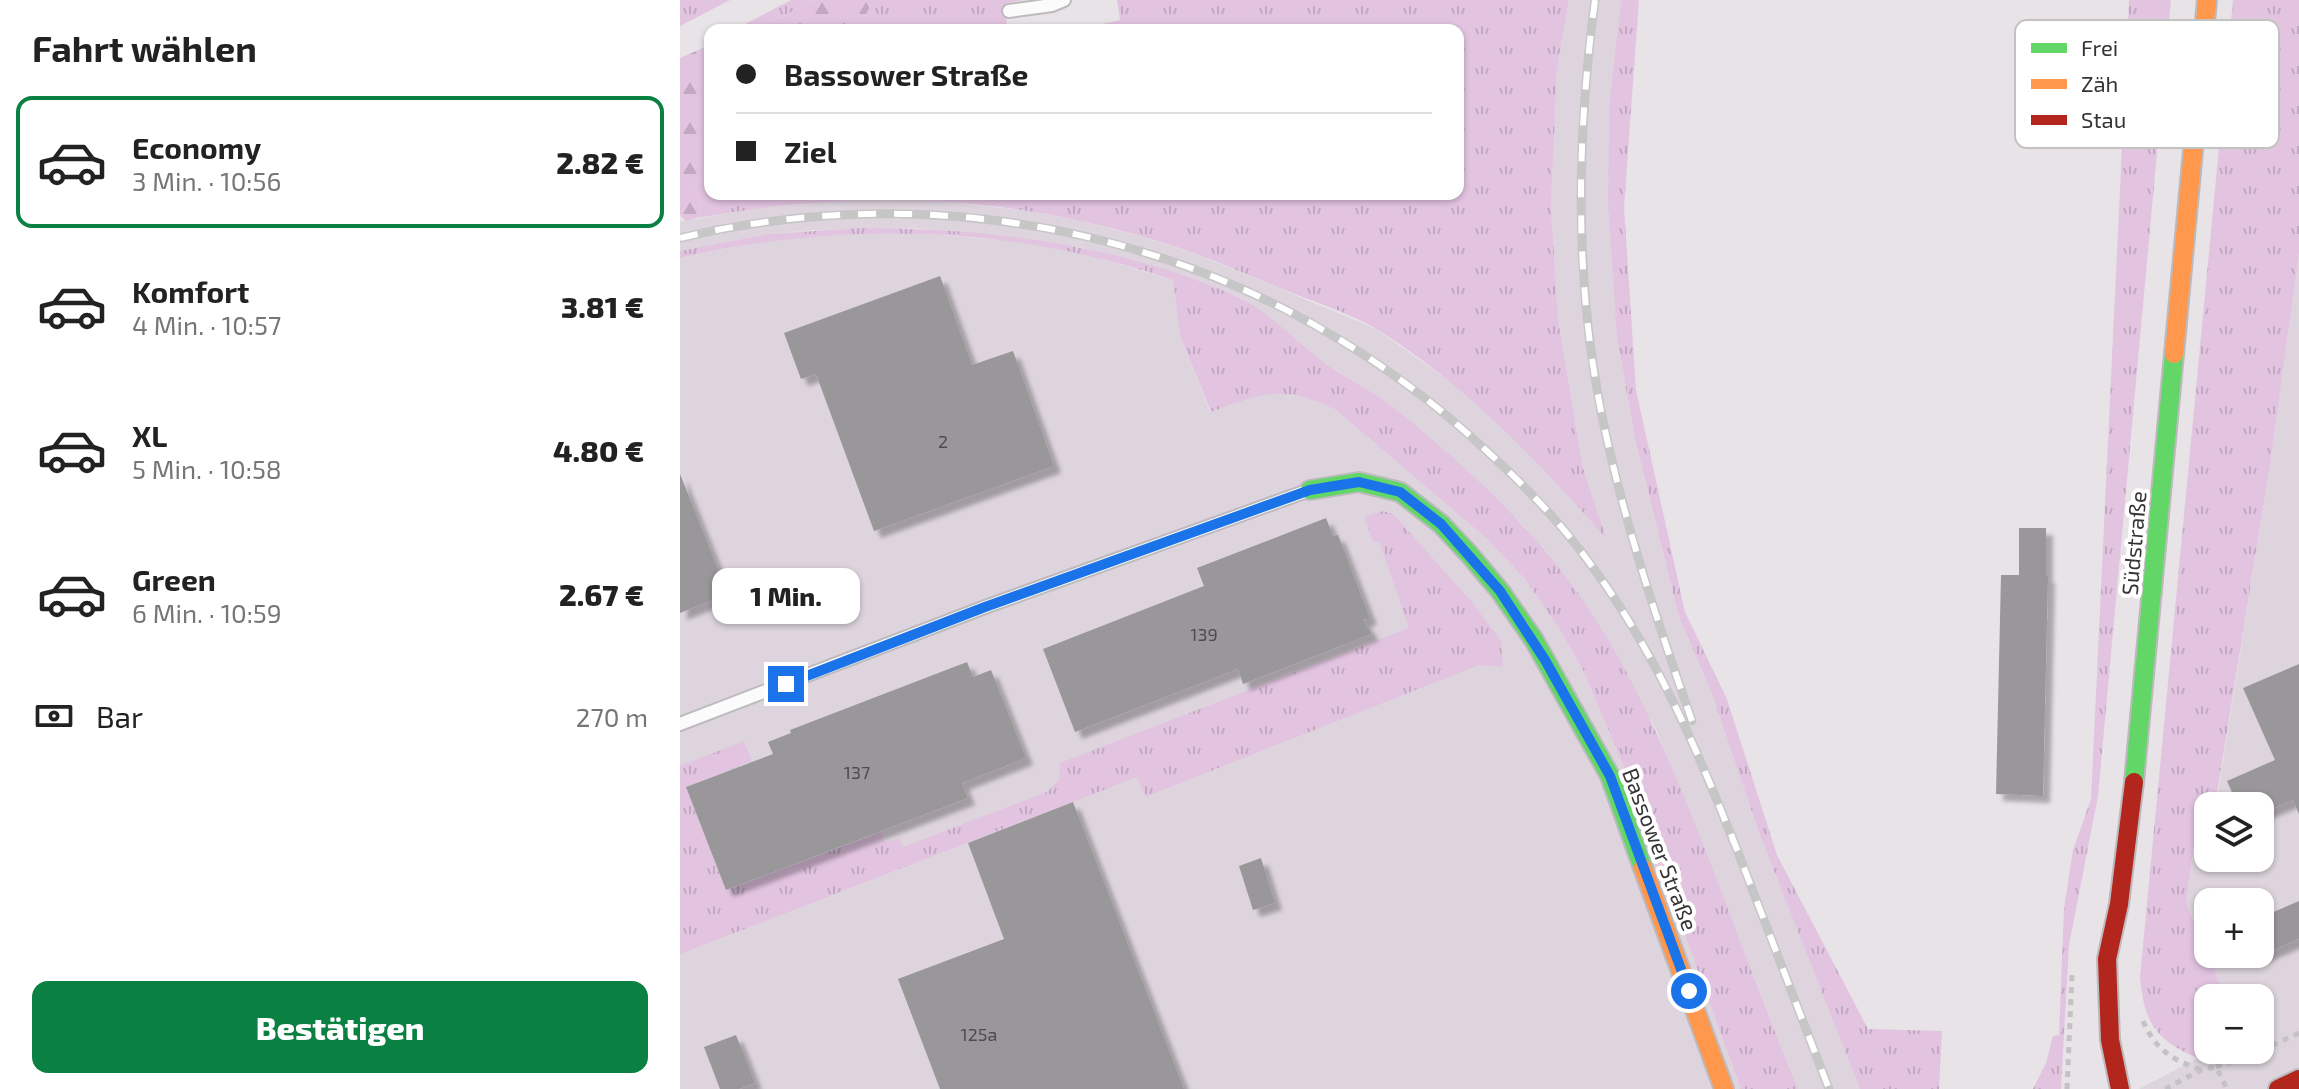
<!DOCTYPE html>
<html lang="de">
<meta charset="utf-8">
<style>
:root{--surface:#fff;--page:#f2f2f2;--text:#222;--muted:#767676;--line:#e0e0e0;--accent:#0b8043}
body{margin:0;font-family:"Exo 2",sans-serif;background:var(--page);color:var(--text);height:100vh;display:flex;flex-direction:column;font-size:30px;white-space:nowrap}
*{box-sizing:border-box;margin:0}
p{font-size:26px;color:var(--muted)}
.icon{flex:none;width:44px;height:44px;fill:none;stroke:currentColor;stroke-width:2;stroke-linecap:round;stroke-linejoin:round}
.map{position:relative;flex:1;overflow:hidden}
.sheet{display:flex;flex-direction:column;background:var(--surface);width:680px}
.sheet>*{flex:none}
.banner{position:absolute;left:24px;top:24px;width:760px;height:176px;border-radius:16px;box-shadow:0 2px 6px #0004;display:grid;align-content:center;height:176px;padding:0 32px;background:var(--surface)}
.controls{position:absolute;left:1514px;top:792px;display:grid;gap:16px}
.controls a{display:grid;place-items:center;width:80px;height:80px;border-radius:16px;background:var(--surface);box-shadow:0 2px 6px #0004;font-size:40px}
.end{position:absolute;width:36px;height:36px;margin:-18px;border:10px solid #1a73e8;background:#fff;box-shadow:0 0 0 4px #fff}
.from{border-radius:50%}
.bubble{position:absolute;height:56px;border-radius:16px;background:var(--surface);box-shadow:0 2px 6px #0004;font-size:26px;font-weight:800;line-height:56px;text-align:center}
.banner b{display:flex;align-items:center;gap:28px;height:76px;font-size:30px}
.banner b+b{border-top:2px solid var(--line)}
.banner i{width:20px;height:20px;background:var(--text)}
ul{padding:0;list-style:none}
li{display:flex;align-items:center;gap:24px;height:132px;margin:0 16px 12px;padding:0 16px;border:4px solid transparent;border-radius:16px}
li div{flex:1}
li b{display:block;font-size:30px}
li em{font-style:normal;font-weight:800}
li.active{border-color:var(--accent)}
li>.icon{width:72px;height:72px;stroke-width:1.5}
h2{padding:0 32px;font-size:36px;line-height:96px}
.pay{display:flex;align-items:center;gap:20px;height:88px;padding:0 32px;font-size:30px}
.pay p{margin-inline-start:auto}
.action{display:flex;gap:16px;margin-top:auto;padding:16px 32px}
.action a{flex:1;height:92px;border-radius:16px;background:var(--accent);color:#fff;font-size:32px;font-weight:800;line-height:92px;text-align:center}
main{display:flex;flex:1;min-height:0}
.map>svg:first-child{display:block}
.built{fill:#ddd4dd;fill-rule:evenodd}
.grass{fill:url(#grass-tufts)}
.forest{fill:url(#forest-firs)}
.building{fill:#9a979a;filter:url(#shadow)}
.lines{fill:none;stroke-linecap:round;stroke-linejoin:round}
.lane-casing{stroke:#bdbabd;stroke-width:16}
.fast-casing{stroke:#bdbabd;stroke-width:22}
.slow-casing{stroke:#bdbabd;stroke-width:22}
.jam-casing{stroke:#bdbabd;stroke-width:22}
.path{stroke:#c4c2c4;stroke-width:5;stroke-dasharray:6 6;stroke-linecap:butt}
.lane{stroke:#fbfbfb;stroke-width:12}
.fast{stroke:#63d668;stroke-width:18}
.slow{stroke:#ff974d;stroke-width:18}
.jam{stroke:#b3261e;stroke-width:18}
.rail-casing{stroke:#c7c6c7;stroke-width:9}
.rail{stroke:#fff;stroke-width:6;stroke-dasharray:18;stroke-linecap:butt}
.route{stroke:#1a73e8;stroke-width:10}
.labels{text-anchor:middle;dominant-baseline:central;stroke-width:8;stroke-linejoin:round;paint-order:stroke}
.number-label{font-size:18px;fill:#4f4c4f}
.street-label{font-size:22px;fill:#363336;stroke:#fff}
.key{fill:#fff;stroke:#c3c2c3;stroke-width:2}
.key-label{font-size:22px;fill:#363336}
</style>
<main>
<section class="sheet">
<h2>Fahrt wählen</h2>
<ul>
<li class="active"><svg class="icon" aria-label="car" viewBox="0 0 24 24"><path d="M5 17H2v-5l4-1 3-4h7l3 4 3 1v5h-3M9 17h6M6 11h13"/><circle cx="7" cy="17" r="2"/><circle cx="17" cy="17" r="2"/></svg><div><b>Economy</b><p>3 Min. · 10:56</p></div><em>2.82 €</em></li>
<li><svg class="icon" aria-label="car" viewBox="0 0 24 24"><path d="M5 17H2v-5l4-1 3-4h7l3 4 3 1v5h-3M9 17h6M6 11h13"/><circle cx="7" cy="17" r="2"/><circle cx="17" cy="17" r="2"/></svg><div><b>Komfort</b><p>4 Min. · 10:57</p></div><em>3.81 €</em></li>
<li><svg class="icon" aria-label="car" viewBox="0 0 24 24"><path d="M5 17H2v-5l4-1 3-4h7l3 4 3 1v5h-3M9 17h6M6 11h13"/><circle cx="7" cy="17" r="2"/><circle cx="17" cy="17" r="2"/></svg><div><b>XL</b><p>5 Min. · 10:58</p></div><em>4.80 €</em></li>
<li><svg class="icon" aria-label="car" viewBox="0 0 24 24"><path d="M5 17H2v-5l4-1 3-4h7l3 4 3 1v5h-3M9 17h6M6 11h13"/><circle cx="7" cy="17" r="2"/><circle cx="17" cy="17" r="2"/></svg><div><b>Green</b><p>6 Min. · 10:59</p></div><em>2.67 €</em></li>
</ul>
<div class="pay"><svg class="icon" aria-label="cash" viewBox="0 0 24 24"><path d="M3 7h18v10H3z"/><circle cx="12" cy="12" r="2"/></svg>Bar<p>270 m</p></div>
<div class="action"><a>Bestätigen</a></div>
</section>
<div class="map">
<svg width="1619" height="1089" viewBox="0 0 1619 1089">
<defs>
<pattern id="grass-tufts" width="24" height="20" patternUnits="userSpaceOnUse" patternTransform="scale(2)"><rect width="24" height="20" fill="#e2c4e1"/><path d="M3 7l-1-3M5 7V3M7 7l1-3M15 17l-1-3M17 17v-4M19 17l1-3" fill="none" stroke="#c2a9c2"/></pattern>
<pattern id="forest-firs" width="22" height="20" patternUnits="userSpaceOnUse" patternTransform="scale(2)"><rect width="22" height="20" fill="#e2c4e1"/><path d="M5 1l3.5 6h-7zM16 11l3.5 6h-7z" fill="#c2a9c2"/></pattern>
<filter id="shadow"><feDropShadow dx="7" dy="7" stdDeviation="2" flood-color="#0004"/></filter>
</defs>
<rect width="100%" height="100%" fill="#e7e3e7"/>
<!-- built -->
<path class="built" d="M 889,0 L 941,0 L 930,97 L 937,337 L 955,439 L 999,617 L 1031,691 L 1079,833 L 1180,1089 L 1118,1089 L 975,726 L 846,528 L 778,463 L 710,405 L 648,365 L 564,299 L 509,278 L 400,247 L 236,228 L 133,230 L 88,234 L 0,251 L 0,222 L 72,209 L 184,199 L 243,200 L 349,211 L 406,222 L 466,238 L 521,256 L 696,329 L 789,395 L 862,465 L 925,536 L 903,468 L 878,319 L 871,206 L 877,68 Z
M 179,233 L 236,233 L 343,242 L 400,252 L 493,280 L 500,336 L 530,412 L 577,395 L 596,392 L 636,400 L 656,410 L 806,538 L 845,579 L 880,630 L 904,672 L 945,770 L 1061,1089 L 0,1089 L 0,258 L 87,240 Z
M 1619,254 L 1619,1089 L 1459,1089 L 1518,1058 L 1526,1050 L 1545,1053 L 1552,1050 L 1580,1050 L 1580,998 L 1545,998 L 1506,902 L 1521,794 L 1538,793 L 1589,472 ZM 1528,806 L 1580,806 L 1580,858 L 1528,858 ZM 1528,902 L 1580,902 L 1580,954 L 1528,954 Z"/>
<!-- grass -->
<path class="grass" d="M 0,0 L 50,0 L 0,26 Z
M 111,0 L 136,0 L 74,30 L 54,30 Z
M 193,0 L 343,0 L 326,3 L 327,30 L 179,30 Z
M 437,0 L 889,0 L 877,68 L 871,206 L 878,319 L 903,468 L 926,538 C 857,460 787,386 698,330 C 671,313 623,298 592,285 C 568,275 544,264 519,255 C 351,195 192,187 17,218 L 22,206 L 14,185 L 23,173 L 30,172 L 30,194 L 778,194 L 778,30 L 395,30 L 440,20 Z
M 941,0 L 959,0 L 944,207 L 956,390 L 1005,612 L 1047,699 L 1097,855 L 1188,1029 L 1262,1031 L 1259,1089 L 1180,1089 L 1079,833 L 1031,691 L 999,617 L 955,439 L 937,337 L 928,200 L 930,97 Z
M 1449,0 L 1491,0 L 1418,796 L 1389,945 L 1381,1089 L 1353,1089 L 1366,1063 L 1373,1036 L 1379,1035 L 1384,908 L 1393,850 L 1411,799 Z
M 1553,0 L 1619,0 L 1619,254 L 1589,472 L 1537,793 L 1521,794 L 1506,902 L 1545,998 L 1528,998 L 1528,1050 L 1518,1058 C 1475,1040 1464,1022 1460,977 Z
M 180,228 C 309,228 441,244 560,298 C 587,310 622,347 648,365 C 669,380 693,391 713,407 C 787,466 863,537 914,617 C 968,701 1004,795 1040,888 C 1065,955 1091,1022 1118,1089 L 1061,1089 L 945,770 L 904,672 L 880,630 L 845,579 L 806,538 L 656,410 C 605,384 581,393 531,412 L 500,336 L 493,280 C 334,225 163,220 0,258 L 0,251 L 88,234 Z
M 703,511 L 713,514 L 791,601 L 821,641 L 823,667 L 799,665 L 465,797 L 457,777 L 0,954 L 0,766 L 64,741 L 72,761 L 6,787 L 46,890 L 201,832 L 205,843 L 219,838 L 223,847 L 367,792 L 379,780 L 380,763 L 729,628 L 699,541 L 693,542 L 684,517 Z"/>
<!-- forest -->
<path class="forest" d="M 136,0 L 193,0 L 179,30 L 74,30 Z
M 30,45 L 30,172 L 23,173 L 14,185 L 22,206 L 17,218 L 6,221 L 0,215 L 0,58 Z"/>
<!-- building -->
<path class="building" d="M 260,276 L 292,365 L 333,351 L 374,466 L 194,531 L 136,374 L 121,379 L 104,333 Z
M 0,474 L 48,594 L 0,613 Z
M 646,518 L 653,536 L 658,535 L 690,618 L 683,620 L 692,634 L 563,684 L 558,669 L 395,732 L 363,649 L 524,586 L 517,568 Z
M 1339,528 L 1366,528 L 1366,576 L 1368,576 L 1363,796 L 1316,794 L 1321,575 L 1339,575 Z
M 287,662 L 293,677 L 311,670 L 346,758 L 282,783 L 288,798 L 46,890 L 6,787 L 93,754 L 88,742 L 111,733 L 110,730 Z
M 1619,664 L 1619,814 L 1613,800 L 1580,814 L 1580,806 L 1558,806 L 1547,781 L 1595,760 L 1563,688 Z
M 393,802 L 504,1089 L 260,1089 L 218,979 L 324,939 L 288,843 Z
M 581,858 L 595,903 L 573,910 L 559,866 Z
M 1619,901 L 1619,939 L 1580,956 L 1580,918 Z
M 56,1035 L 75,1083 L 59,1089 L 40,1089 L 24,1047 Z"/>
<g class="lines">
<defs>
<path id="lane" d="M 329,11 L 372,5 L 384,0
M 0,724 L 305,607 L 627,491"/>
<path id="fast" d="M 630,490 L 679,482 L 720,492 L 761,524 L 789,554 L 820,591 L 854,640 L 930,776 L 963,868
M 1454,782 L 1494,354"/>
<path id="slow" d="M 1494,354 L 1527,0
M 963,868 L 1044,1089"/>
<path id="jam" d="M 1440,1089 L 1430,1040 L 1427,959 L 1439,904 L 1454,782
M 1598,1089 L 1619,1079"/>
</defs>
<!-- lane casing -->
<use href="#lane" class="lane-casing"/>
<!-- fast casing -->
<use href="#fast" class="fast-casing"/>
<!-- slow casing -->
<use href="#slow" class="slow-casing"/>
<!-- jam casing -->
<use href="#jam" class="jam-casing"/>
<!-- path -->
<path class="path" d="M 1463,1021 C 1476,1051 1492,1059 1521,1070
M 1536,1067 L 1569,1056 L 1619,1033
M 1387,1089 L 1392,974
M 1485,1089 L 1521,1070 L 1536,1067 L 1547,1089"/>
<!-- lane -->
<use href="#lane" class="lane"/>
<!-- fast -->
<use href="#fast" class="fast"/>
<!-- slow -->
<use href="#slow" class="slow"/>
<!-- jam -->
<use href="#jam" class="jam"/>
<defs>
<path id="rail" d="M 915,0 C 897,135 894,271 920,406 C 941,513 976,618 1012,721
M 0,238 C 290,169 593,249 810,454 C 845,486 878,520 906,558 C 971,644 1015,743 1054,843
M 1051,834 L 1149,1089"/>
</defs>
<!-- rail casing -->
<use href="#rail" class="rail-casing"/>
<!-- rail -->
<use href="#rail" class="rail"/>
</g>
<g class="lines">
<!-- route -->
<path class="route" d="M 106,684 L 305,607 L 630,490 L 679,482 L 720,492 L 761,524 L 820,591 L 865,660 L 930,776 L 1009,991"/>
</g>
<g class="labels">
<!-- number labels -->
<g class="number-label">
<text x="263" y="441">2</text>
<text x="524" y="634">139</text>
<text x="177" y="772">137</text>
<text x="299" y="1034">125a</text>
</g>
<!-- street labels -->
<g class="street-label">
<text transform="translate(1453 543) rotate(-85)">Südstraße</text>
<text transform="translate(981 849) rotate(69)">Bassower Straße</text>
</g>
</g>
<!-- legend -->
<rect x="1335" y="20" width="264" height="128" rx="12" class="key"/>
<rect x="1351" y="43" width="36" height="10" fill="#63d668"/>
<rect x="1351" y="79" width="36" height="10" fill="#ff974d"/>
<rect x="1351" y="115" width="36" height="10" fill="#b3261e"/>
<g class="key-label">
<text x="1401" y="56">Frei</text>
<text x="1401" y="92">Zäh</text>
<text x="1401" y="128">Stau</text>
</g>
</svg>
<div class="controls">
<a><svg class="icon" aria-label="layers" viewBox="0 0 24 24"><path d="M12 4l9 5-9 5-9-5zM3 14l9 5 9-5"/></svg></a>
<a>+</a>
<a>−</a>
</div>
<i class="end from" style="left:1009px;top:991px"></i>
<i class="end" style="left:106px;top:684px"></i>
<div class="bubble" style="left:32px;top:568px;width:148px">1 Min.</div>
<div class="banner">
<b><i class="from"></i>Bassower Straße</b>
<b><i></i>Ziel</b>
</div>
</div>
</main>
